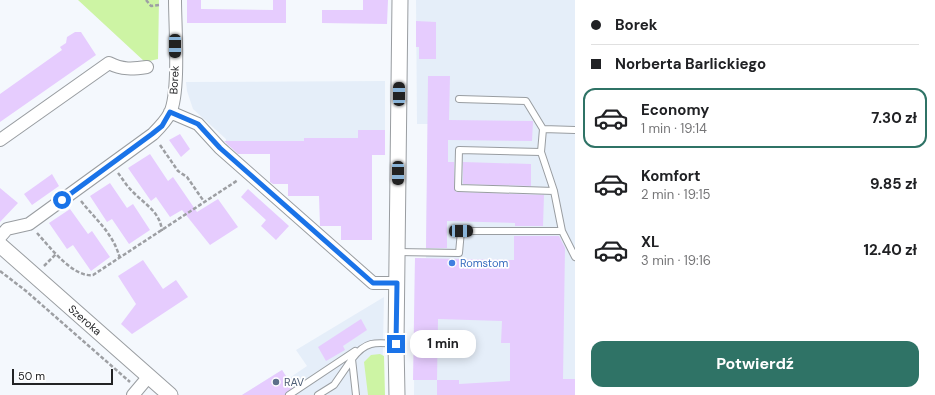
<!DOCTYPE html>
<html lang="pl">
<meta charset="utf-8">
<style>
:root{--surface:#fff;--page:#f2f2f2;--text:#202124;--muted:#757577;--line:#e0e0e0;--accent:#2f7366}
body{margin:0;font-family:"DM Sans",sans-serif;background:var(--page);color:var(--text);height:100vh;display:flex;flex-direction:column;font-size:15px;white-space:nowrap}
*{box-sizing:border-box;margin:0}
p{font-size:13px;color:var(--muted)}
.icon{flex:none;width:22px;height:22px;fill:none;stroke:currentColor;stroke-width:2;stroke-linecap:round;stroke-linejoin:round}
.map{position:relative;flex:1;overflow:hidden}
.panel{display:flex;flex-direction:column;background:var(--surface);width:360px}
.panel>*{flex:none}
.banner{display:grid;align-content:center;height:88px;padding:0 16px;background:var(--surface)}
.scale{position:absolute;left:12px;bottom:10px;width:101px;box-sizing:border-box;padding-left:4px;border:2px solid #222325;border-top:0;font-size:11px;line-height:14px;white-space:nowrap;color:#222325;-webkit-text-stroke:3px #fff;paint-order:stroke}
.end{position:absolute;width:18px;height:18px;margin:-9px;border:5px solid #1a73e8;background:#fff;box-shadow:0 0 0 2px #fff}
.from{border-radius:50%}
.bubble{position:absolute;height:28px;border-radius:12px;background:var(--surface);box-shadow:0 2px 10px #0003;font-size:13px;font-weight:700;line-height:28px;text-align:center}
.car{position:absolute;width:12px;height:24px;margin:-12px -6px;border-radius:5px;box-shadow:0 0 3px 1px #0007;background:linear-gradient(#222 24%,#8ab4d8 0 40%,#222 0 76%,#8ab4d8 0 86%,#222 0)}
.banner b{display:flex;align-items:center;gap:14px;height:38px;font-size:15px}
.banner b+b{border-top:1px solid var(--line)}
.banner i{width:10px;height:10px;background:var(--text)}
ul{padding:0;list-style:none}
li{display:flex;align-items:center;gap:12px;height:60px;margin:0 8px 6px;padding:0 8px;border:2px solid transparent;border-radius:12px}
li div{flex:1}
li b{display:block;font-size:15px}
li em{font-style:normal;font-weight:700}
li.on{border-color:var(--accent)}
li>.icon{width:36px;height:36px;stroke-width:1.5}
.action{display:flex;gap:8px;margin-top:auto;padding:8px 16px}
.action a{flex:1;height:46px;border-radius:12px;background:var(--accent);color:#fff;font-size:16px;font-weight:700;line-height:46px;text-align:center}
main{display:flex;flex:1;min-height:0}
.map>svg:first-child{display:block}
.built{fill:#e5eef9}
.green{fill:#cdf4a4}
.building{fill:#e6ccfe;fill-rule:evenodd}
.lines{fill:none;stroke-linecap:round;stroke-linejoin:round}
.service-casing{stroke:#999da1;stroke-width:8}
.minor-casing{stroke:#999da1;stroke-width:14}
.tertiary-casing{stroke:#999da1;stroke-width:17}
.path{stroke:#9d9fa3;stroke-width:2.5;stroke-dasharray:4 2;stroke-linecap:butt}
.service{stroke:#fff;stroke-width:6}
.minor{stroke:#fff;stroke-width:12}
.tertiary{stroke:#fff;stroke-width:15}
.route{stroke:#1a73e8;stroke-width:5}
.shop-dot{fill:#3f7fe0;stroke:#fff;stroke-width:1.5}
.service-dot{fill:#5c6f8a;stroke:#fff;stroke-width:1.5}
.labels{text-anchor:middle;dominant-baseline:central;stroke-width:3.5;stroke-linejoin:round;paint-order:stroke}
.street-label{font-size:11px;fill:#222325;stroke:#fff}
.shop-label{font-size:11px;fill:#366cbe;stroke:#fff;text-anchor:start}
.service-label{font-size:11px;fill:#4e5e75;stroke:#fff;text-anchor:start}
</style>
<main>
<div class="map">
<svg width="575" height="395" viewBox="0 0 575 395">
<rect width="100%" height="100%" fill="#f4f8fd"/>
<!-- built -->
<path class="built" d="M 416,0 L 575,0 L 575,395 L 414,395 L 415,258 L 426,258 L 428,124 L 417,124 Z
M 385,81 L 385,155 L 365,155 L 343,138 L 305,138 L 304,141 L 229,141 L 229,148 L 226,148 L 226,139 L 193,109 L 187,91 L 186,82 Z
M 384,297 L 382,395 L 242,395 L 282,370 L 288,379 L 307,366 L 296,350 Z"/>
<!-- green -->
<path class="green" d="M 78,0 L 159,0 L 158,59 L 145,62 Z
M 380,354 L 384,356 L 385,395 L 368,395 L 364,362 L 371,355 Z"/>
<!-- building -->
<path class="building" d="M 187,0 L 201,0 L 201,9 L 273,10 L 273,0 L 286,0 L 286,23 L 187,23 Z
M 363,0 L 388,0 L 387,24 L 322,23 L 322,10 L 363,10 Z
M 416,21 L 436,22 L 436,59 L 419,59 L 419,47 L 416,47 Z
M 75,32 L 81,32 L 96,55 L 0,122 L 0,94 L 62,50 L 60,47 L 66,43 L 67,37 Z
M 428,76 L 450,76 L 449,120 L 533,121 L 532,141 L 448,140 L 448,162 L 454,162 L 454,188 L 456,192 L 544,195 L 543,226 L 515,226 L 515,223 L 447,221 L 447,248 L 426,248 Z
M 358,130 L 385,130 L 385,155 L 372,155 L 372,240 L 341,240 L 341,226 L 320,226 L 319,196 L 288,196 L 288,184 L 273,184 L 270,182 L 270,154 L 238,154 L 224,141 L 304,141 L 304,138 L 358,138 Z
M 180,134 L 190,149 L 181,157 L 169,140 Z
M 150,154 L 168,181 L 173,177 L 197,212 L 218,199 L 238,227 L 210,245 L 182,210 L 170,217 L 156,197 L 151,201 L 128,168 Z
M 463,162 L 531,164 L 531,186 L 463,184 Z
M 52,174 L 59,186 L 32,205 L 24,194 Z
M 110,183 L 127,208 L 133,204 L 150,230 L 129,244 L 112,219 L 107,222 L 90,196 Z
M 0,188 L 18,203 L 0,222 Z
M 248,189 L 289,226 L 276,240 L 261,226 L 266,220 L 241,197 Z
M 70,209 L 88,234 L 92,231 L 110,257 L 91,271 L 73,245 L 67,249 L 49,223 Z
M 514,236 L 559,236 L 565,248 L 563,379 L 575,379 L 575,395 L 437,395 L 437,380 L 413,380 L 415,258 L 514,260 ZM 438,319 L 502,321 L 501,343 L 510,343 L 510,381 L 459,384 L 459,380 L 437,380 Z
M 143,260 L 163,289 L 176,280 L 188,297 L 132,334 L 121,324 L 136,304 L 118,276 Z
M 361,319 L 367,330 L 343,346 L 345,350 L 326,361 L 318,347 Z
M 282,370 L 293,387 L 285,395 L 242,395 Z"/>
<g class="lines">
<defs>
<path id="service" d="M 459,99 L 526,101 L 543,129
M 575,130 L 543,129 L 541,152 L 554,191 L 562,231 L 575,257
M 541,152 L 459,150 L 458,188 L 554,191
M 397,252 L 459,253 L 461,231 L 562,231
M 289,395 L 355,351
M 318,395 L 334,385 L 352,359
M 356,395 L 352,359 C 365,341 375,342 396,344"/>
<path id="minor" d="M 170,112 L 198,124 L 220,148 L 373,283 L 397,283
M 0,140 L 109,63 C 122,70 133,69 147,67
M 0,237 L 7,229 L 29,224 L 153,134 C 159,128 166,121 170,113 C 180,92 175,26 175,0
M 133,395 L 149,376"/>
<path id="tertiary" d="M 0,245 L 170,395
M 397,395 L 396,344 L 400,0"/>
</defs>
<!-- service casing -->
<use href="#service" class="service-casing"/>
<!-- minor casing -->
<use href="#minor" class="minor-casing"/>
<!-- tertiary casing -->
<use href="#tertiary" class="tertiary-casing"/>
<!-- path -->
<path class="path" d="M 146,0 L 151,6 L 159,5
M 160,145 L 178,171 L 187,177 L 205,203
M 118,173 C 122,178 126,185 131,190 C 144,204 160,211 162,231
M 81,201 C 96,220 114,234 120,259
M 37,233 C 49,246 73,278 93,275 L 238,180
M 44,266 L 56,254
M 0,271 L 26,291 L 130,382"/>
<!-- service -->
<use href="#service" class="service"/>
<!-- minor -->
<use href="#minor" class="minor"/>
<!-- tertiary -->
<use href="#tertiary" class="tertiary"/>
</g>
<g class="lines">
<!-- route -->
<path class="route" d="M 62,200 L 152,134 L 162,126 L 170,112 L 198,124 L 220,148 L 373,283 L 397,283 L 396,344"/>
</g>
<!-- markers -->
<circle class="shop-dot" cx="452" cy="263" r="4"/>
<circle class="service-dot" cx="276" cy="382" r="4"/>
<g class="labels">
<!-- street labels -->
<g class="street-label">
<text transform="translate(174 80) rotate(-87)">Borek</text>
<text transform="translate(85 320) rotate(41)">Szeroka</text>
</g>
<!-- shop labels -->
<g class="shop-label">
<text x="460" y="263">Romstom</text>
</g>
<!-- service labels -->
<g class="service-label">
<text x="284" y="382">RAV</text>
</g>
</g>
</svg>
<div class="scale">50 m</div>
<i class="end from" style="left:62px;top:200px"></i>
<i class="end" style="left:396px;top:344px"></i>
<div class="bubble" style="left:410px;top:330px;width:66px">1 min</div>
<i class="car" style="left:175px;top:46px;rotate:180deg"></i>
<i class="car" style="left:399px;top:94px;rotate:0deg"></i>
<i class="car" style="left:398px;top:173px;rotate:180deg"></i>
<i class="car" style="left:461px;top:231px;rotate:90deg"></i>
</div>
<section class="panel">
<div class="banner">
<b><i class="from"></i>Borek</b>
<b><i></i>Norberta Barlickiego</b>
</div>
<ul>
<li class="on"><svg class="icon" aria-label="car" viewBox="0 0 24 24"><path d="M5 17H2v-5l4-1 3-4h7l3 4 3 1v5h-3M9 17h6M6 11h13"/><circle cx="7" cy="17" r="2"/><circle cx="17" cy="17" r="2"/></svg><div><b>Economy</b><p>1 min · 19:14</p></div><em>7.30 zł</em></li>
<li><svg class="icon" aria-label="car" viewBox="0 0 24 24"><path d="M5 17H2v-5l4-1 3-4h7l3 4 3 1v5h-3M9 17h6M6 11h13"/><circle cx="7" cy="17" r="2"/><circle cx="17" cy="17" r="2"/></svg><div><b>Komfort</b><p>2 min · 19:15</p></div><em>9.85 zł</em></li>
<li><svg class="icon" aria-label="car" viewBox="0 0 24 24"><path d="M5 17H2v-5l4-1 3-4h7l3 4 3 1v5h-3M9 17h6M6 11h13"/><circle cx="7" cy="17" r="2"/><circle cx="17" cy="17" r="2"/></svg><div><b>XL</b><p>3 min · 19:16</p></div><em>12.40 zł</em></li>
</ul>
<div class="action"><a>Potwierdź</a></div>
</section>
</main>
